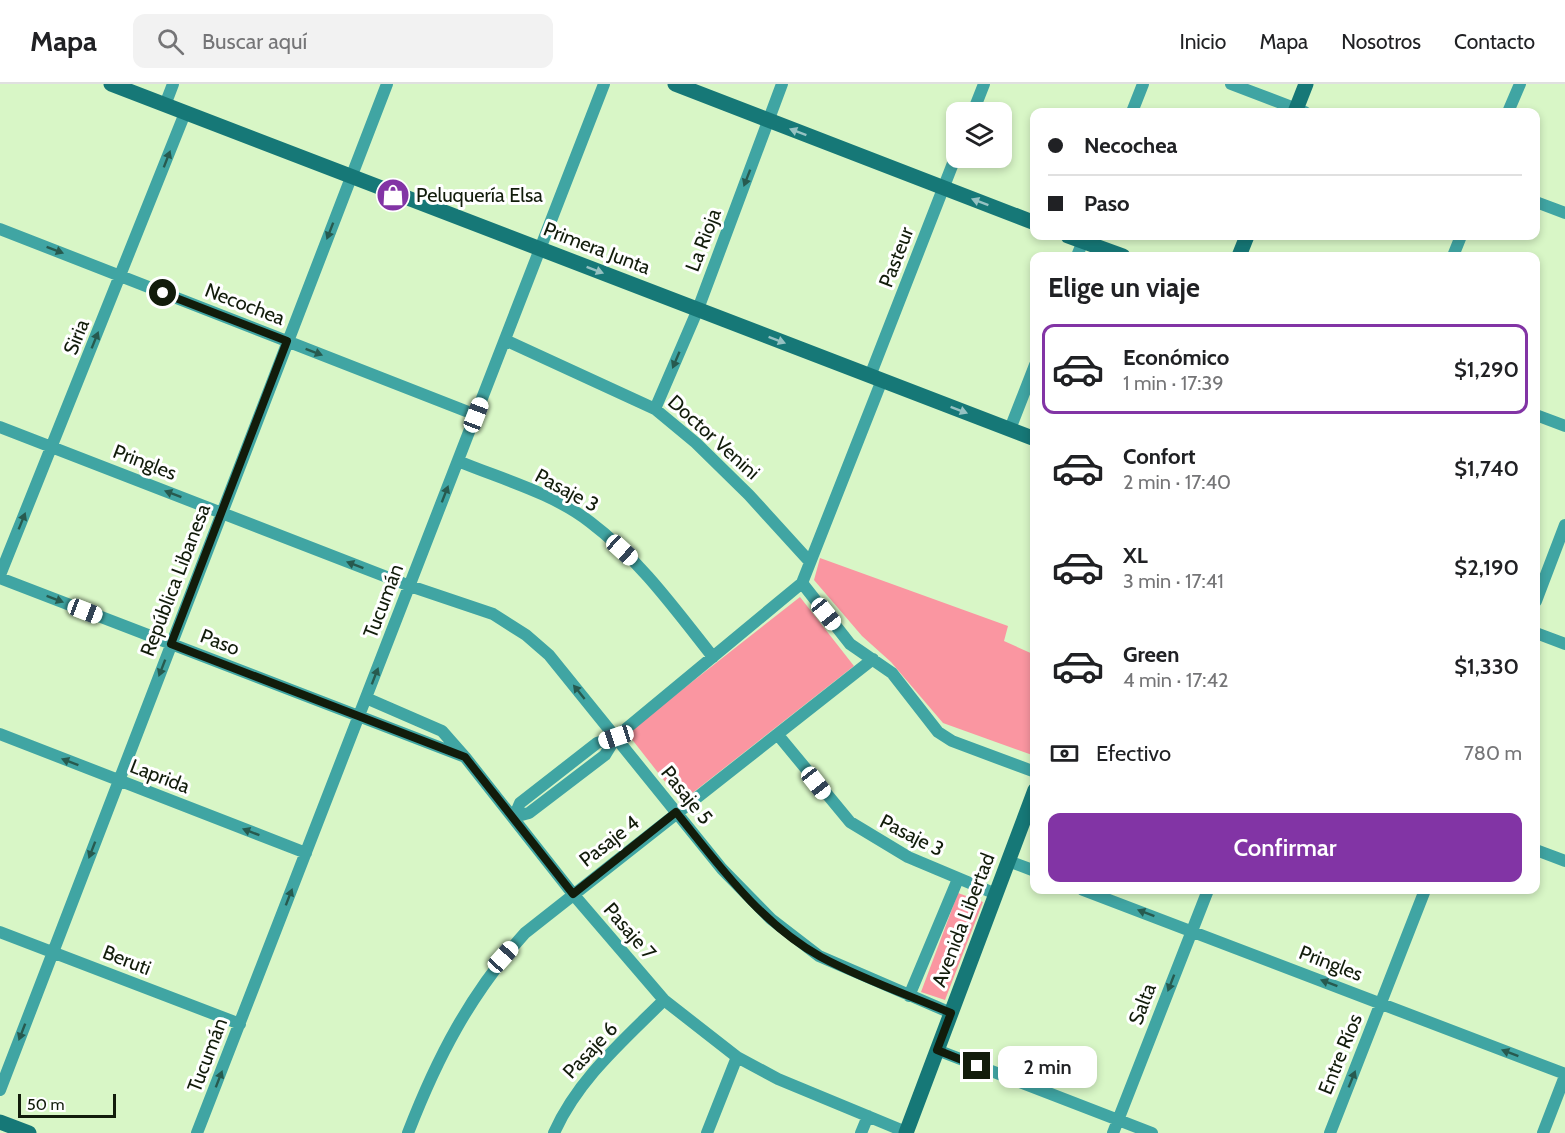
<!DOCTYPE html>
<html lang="es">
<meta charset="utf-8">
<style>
:root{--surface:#fff;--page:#f2f2f2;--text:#202124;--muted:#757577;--line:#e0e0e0;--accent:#8234a5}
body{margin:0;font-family:Cabin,sans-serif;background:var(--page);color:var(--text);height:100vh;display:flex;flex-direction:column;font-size:22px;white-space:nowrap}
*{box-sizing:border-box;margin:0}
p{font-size:20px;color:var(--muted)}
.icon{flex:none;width:33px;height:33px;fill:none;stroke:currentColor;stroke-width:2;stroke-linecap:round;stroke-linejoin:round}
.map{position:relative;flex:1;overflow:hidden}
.panel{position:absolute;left:1030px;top:168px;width:510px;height:642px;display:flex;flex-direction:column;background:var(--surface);border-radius:12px;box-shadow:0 3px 9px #0003}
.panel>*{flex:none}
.top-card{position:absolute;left:1030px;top:24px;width:510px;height:132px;border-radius:12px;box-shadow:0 3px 9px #0003;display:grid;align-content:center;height:132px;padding:0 18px;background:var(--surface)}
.buttons{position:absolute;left:946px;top:18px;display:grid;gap:12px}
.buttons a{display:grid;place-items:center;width:66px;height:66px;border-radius:12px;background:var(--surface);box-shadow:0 3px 9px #0003;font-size:30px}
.scale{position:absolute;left:18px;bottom:15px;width:98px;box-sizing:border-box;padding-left:6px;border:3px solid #121c0b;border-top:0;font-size:16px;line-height:21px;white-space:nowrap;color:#121c0b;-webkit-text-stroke:4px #fff;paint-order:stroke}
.end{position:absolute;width:27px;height:27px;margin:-14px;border:8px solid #121c0b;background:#fff;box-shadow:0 0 0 3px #fff}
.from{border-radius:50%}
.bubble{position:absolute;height:42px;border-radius:12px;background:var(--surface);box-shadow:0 3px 9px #0003;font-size:20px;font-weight:600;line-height:42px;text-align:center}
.car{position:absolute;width:18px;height:36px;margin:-18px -9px;border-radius:8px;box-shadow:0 0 4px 2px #0007;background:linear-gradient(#fff 24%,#345 0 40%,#fff 0 76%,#345 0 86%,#fff 0)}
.top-card b{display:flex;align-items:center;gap:21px;height:57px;font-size:22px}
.top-card b+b{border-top:2px solid var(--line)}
.top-card i{width:15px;height:15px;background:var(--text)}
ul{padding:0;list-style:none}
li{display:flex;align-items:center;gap:18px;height:90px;margin:0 12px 9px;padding:0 6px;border:3px solid transparent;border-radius:12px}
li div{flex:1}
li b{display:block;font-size:22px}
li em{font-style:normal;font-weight:600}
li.current{border-color:var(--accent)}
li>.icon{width:54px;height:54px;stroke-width:1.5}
h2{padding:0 18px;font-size:27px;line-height:72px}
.pay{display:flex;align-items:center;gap:15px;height:66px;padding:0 18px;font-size:22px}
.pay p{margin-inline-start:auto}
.action{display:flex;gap:12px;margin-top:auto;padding:12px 18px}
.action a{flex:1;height:69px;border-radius:12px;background:var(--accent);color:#fff;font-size:24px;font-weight:600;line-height:69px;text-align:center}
header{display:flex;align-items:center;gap:36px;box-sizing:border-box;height:84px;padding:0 30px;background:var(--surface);border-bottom:2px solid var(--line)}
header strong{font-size:28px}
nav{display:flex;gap:33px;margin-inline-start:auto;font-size:21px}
.search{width:420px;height:54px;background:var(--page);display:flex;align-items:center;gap:15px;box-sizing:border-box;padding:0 21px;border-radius:12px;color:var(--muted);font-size:22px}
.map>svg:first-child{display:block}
.green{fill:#fa96a1}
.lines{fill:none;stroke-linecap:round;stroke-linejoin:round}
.street{stroke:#40a5a3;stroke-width:12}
.secondary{stroke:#167877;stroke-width:15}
.oneway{fill:#96c2c2}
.oneway2{fill:#275a4f}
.route{stroke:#121c0b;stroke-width:8}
.labels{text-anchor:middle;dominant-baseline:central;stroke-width:6;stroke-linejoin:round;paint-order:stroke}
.poi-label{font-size:20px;fill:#121c0b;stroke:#fff;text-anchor:start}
.street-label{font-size:20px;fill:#121c0b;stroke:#fff}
</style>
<header>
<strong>Mapa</strong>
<div class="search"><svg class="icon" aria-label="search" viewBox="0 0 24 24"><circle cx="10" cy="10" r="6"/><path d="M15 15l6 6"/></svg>Buscar aquí</div>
<nav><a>Inicio</a><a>Mapa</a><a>Nosotros</a><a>Contacto</a></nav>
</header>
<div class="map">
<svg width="1565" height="1049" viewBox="0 0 1565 1049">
<rect width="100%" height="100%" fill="#d8f6c6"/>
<!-- green -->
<path class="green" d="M 820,474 L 1008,542 L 1004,557 L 1035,571 L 1035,672 L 943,639 L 891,578 L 862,552 L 814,496 Z
M 800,513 L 854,582 L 681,718 L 627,649 Z
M 958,809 L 983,818 L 945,916 L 921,908 Z"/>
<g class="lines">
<!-- street -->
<path class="street" d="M 1231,0 L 1305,28
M 165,21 L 173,0
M 973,28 L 984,0
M 1132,28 L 1143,0
M 1508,28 L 1520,0
M 1536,118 L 1565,129
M 0,145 L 476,331
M 1077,172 L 1085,152
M 1453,172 L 1461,152
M 505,256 L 655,325 L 696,359 L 749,411 L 810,478
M 870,292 L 957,69
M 655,325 L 698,225 L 782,0
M 1536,331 L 1565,342
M 0,343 L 410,502 L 493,530 L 526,551 L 549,571 L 722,785 L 771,835 L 819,872 L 951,929
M 1010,345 L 1035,281
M 458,377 C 501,395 553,409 590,438 C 639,475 675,525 713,573
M 0,491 L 185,29
M 0,494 L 465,673 L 573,810 L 664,916 L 737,973 L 778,995 L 906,1048
M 802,499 L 850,560 L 892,589 L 938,648 L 952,657 L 1035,688
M 1536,517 L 1565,441
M 1536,549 L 1565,560
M 366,614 L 442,647 L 464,672
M 0,650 L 306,769
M 778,651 L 850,738 L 908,773 L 996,810
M 514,733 L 529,729 L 605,671 L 616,653 L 802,499 L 882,296
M 514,733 L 520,719 L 597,659 L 616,653
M 1536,766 L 1565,777
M 1008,777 L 1035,787
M 1083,806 L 1565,990
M 0,848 L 240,940
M 909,912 L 958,795
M 937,966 L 1152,1049
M 0,1006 L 387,0
M 197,1049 L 604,0
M 408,1049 C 437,974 470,910 525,849 L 873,575
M 554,1049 C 578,995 623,957 664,916
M 707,1049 L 737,973
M 861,1049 L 868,1032
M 1113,1049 L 1208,806
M 1330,1049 L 1425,806
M 1543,1049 L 1565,992"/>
<!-- secondary -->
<path class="secondary" d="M 111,0 L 1035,355
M 675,0 L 1035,139
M 1295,28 L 1306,0
M 1068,152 L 1123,172
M 1239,172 L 1247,152
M 0,1038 L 29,1049
M 906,1049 L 1035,706"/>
</g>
<!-- one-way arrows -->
<defs><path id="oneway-solid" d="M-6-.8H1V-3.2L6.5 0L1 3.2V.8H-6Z" transform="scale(1.5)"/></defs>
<g class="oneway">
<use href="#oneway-solid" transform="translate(798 48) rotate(-159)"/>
<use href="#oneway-solid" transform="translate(980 118) rotate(-159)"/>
<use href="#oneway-solid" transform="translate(595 186) rotate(21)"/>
<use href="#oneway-solid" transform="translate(777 256) rotate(21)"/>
<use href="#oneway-solid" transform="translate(959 326) rotate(21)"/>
</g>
<g class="oneway2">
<use href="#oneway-solid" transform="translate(167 75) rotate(-69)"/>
<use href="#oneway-solid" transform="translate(747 94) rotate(111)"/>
<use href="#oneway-solid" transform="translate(330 147) rotate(111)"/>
<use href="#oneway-solid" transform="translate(55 166) rotate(21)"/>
<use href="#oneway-solid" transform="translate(95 256) rotate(-68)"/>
<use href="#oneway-solid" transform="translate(314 268) rotate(21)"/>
<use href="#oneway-solid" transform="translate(676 276) rotate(113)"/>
<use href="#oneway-solid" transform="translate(173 410) rotate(-159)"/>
<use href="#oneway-solid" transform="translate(445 410) rotate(-69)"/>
<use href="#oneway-solid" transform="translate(22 437) rotate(-68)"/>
<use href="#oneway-solid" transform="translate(355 481) rotate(-159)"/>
<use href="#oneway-solid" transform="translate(55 515) rotate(21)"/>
<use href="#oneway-solid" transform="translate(162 584) rotate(111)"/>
<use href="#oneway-solid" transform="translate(375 592) rotate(-69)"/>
<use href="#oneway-solid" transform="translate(579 608) rotate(-129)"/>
<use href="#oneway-solid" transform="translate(70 678) rotate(-159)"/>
<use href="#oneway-solid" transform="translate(251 748) rotate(-159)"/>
<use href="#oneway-solid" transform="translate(92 766) rotate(111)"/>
<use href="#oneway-solid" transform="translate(289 813) rotate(-69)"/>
<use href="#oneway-solid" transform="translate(1146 829) rotate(-159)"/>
<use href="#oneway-solid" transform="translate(1171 899) rotate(111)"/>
<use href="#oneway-solid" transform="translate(1329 899) rotate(-159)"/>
<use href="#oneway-solid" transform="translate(22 948) rotate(111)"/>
<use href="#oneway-solid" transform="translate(1510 969) rotate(-159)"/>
<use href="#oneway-solid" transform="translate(219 995) rotate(-69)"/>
<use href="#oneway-solid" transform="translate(1352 995) rotate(-68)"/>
</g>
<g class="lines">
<!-- route -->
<path class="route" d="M 163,209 L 287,257 L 171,560 L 465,673 L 573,810 L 676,728 C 718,780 761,840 821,873 C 862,895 908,911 951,929 L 937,966 L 977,982"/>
</g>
<!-- icons -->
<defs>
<symbol id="shop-disc" viewBox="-11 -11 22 22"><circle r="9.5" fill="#8234a5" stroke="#fff"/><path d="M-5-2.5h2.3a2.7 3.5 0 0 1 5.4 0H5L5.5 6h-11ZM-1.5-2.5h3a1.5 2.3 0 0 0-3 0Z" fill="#fff"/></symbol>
</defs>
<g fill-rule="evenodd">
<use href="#shop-disc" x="374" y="92" width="38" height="38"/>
</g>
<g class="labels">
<!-- poi labels -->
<g class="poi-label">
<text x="416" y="111">Peluquería Elsa</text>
</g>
<!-- street labels -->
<g class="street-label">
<text transform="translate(703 156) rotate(-69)">La Rioja</text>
<text transform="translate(597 164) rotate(21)">Primera Junta</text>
<text transform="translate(896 173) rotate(-69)">Pasteur</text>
<text transform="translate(245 220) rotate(21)">Necochea</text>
<text transform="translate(76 253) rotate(-68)">Siria</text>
<text transform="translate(714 353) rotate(42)">Doctor Venini</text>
<text transform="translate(145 378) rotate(21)">Pringles</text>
<text transform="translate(567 406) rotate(28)">Pasaje 3</text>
<text transform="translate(175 496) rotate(-69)">República Libanesa</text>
<text transform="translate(383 517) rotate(-69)">Tucumán</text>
<text transform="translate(220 558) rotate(21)">Paso</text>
<text transform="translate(160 692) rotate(21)">Laprida</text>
<text transform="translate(687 711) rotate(51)">Pasaje 5</text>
<text transform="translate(912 751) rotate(27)">Pasaje 3</text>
<text transform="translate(609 757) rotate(-38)">Pasaje 4</text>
<text transform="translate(963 836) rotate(-69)">Avenida Libertad</text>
<text transform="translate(630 847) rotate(49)">Pasaje 7</text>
<text transform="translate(127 876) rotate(21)">Beruti</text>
<text transform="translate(1331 879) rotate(21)">Pringles</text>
<text transform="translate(1142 920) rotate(-69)">Salta</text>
<text transform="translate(590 966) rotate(-47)">Pasaje 6</text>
<text transform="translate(1340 970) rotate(-68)">Entre Ríos</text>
<text transform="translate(207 971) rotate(-69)">Tucumán</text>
</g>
</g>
</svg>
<div class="buttons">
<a><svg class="icon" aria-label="layers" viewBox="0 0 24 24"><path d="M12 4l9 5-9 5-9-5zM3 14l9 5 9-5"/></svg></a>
</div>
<div class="scale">50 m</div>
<i class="end from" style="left:163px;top:209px"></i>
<i class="end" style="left:977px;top:982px"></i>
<div class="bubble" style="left:998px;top:962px;width:99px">2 min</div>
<i class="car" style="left:476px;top:331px;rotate:21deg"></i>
<i class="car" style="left:622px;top:466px;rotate:132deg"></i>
<i class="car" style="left:85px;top:527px;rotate:111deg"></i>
<i class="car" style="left:826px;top:530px;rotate:141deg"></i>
<i class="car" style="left:616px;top:653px;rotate:252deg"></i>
<i class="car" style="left:816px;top:699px;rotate:142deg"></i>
<i class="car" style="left:503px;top:873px;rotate:42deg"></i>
<div class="top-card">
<b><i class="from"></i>Necochea</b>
<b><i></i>Paso</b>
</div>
<section class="panel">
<h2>Elige un viaje</h2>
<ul>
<li class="current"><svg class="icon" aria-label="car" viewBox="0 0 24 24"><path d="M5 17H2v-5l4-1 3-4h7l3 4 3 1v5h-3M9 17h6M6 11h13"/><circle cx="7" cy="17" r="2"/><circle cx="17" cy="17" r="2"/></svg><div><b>Económico</b><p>1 min · 17:39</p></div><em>$1,290</em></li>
<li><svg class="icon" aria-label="car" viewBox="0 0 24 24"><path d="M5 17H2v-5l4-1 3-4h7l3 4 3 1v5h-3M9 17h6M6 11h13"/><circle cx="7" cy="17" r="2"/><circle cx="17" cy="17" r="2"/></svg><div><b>Confort</b><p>2 min · 17:40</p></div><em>$1,740</em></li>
<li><svg class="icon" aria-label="car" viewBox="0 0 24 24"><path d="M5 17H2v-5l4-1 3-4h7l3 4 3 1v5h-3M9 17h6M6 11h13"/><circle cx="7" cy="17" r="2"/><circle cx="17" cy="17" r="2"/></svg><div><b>XL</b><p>3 min · 17:41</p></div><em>$2,190</em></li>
<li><svg class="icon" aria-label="car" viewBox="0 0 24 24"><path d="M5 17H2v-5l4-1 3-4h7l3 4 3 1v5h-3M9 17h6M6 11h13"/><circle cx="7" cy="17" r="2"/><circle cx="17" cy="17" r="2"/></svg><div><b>Green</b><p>4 min · 17:42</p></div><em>$1,330</em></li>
</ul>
<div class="pay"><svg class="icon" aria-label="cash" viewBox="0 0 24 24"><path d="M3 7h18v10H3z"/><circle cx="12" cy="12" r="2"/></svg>Efectivo<p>780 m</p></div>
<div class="action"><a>Confirmar</a></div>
</section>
</div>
